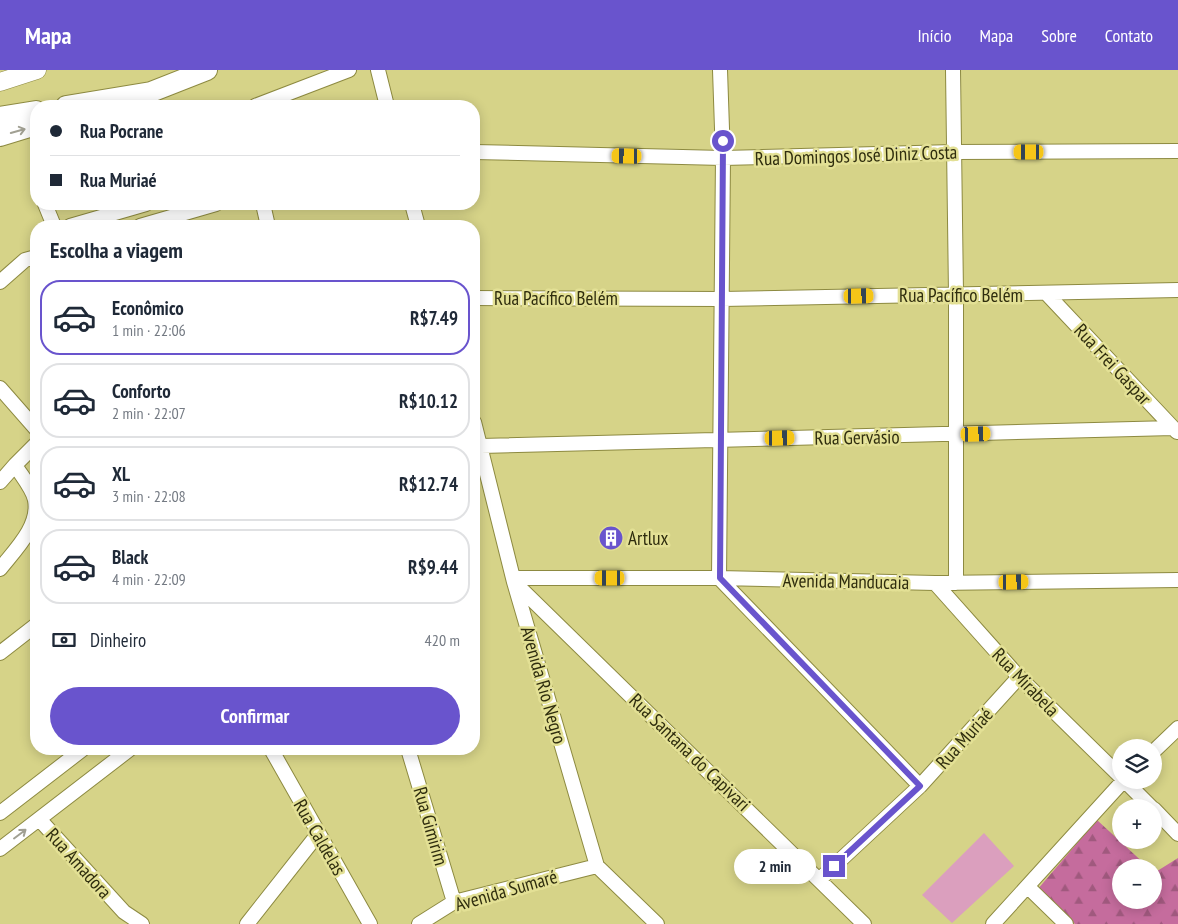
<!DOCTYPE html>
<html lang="pt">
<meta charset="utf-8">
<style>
:root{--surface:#fff;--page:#f2f2f3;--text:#1f2937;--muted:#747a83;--line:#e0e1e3;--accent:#6954cd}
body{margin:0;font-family:"PT Sans Narrow",sans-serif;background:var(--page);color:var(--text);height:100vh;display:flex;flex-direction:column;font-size:19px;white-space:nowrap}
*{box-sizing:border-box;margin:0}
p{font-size:16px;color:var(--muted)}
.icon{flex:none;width:28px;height:28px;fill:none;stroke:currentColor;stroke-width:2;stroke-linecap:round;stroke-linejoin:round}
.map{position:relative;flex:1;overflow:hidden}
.sheet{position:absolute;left:30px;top:150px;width:450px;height:535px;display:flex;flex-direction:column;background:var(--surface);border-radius:20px;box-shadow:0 2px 12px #0003}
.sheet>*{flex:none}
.hud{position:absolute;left:30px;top:30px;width:450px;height:110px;border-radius:20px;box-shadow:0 2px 12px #0003;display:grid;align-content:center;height:110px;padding:0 20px;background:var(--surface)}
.controls{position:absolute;left:1112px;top:669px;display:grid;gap:10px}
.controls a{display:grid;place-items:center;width:50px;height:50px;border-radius:50%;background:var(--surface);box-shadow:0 2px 12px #0003;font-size:25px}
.end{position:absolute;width:22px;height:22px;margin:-11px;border:6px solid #6954cd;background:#fff;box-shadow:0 0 0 2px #fff}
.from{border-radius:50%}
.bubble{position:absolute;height:35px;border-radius:18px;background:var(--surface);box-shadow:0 2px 12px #0003;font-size:16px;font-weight:600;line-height:35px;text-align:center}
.car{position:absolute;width:15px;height:30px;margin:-15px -8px;border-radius:6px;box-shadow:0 0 4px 1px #0007;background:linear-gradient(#f5c518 24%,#345 0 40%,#f5c518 0 76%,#345 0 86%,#f5c518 0)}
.hud b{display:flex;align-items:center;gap:18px;height:48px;font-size:19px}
.hud b+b{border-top:1px solid var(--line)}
.hud i{width:12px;height:12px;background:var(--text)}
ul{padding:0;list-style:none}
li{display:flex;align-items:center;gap:15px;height:75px;margin:0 10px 8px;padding:0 10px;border:2px solid var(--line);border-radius:20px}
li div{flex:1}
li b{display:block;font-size:19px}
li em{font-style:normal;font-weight:600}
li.current{border-color:var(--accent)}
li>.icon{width:45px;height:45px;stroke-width:1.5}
h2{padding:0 20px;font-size:22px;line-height:60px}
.pay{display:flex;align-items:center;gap:12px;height:55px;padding:0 20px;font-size:19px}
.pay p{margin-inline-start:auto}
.action{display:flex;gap:10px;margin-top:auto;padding:10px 20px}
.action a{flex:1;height:58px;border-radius:30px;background:var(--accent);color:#fff;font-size:20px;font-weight:600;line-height:58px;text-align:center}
header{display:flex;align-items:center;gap:30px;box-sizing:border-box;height:70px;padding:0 25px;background:var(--accent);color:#fff}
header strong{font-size:24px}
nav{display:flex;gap:28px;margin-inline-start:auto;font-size:18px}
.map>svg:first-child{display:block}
.forest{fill:url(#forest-firs)}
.park{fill:#db9fbe}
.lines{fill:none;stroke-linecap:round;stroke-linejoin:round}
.minor-casing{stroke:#8d8a41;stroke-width:16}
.major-casing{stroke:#8d8a41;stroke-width:19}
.highway-casing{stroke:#8d8a41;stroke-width:22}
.minor{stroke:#fff;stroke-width:14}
.major{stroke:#fff;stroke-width:18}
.highway{stroke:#fff;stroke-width:20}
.oneway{stroke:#a1a093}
.route{stroke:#6954cd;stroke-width:6}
.labels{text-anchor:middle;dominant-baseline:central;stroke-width:5;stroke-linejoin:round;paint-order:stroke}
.street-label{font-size:19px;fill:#2f2d0e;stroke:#e3e095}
.poi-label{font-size:19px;fill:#2f2d0e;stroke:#e3e095;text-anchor:start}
</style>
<header>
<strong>Mapa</strong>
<nav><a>Início</a><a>Mapa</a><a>Sobre</a><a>Contato</a></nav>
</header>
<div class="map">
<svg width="1178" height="854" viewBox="0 0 1178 854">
<defs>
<pattern id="forest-firs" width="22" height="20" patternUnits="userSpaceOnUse" patternTransform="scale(1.25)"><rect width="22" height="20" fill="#c56c9d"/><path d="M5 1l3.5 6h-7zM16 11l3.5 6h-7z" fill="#a0597e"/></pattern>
</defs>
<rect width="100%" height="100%" fill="#d6d388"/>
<!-- forest -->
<path class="forest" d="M 1097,750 L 1148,797 L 1121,798 L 1121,830 L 1154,830 L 1154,803 L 1178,788 L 1178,854 L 1075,854 L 1037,820 Z"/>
<!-- park -->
<path class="park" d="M 984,763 L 1014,796 L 952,853 L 922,825 Z"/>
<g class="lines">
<defs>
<path id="minor" d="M 378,0 L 387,36
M 720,0 L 723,88 L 719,508 L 920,716
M 953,0 L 956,224 L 956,513
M 255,36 L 349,0
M 474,82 L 723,88 L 954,82 L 1178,81
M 45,134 L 54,156
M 263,134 L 268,156
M 412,134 L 418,156
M 70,156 L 146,134
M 140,156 L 216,134
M 0,212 L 25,190 L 36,187
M 1047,224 L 1177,362
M 474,228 L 722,229 L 1178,220
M 0,318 L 36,359
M 474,352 L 514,512 L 597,796 L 657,854
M 474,379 L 481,376 L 1173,358
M 0,412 L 15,395
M 0,499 C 15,480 40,456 35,430 C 33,419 21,405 15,395 L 36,374
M 513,508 L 719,508 L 935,513 L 1178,510
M 935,513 L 1019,607 L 1121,707
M 516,514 L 864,854
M 0,583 L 36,555
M 271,679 L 370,854
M 408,679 L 454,832
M 1154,681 L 1178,658
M 1124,710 L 1152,738
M 1154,739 L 1178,764
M 0,743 L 83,679
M 40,750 L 124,842 L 142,854
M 0,779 L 130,679
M 820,809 L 920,716 L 1019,607
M 1028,817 L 1066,854
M 247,854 L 318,764
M 419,854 L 454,832 L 597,796
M 993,854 L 1124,710"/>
<path id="major" d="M 0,12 L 37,0"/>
<path id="highway" d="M 66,36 L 151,22 L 207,0
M 0,47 L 36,41
M 0,66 L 36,55"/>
</defs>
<!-- minor casing -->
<use href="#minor" class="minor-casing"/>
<!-- major casing -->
<use href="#major" class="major-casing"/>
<!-- highway casing -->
<use href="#highway" class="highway-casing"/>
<!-- minor -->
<use href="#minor" class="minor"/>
<!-- major -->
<use href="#major" class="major"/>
<!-- highway -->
<use href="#highway" class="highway"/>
</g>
<!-- one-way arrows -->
<defs><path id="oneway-shaft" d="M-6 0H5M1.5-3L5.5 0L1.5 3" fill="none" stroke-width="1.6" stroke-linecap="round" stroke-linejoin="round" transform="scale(1.25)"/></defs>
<g class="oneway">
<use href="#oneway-shaft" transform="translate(18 61) rotate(-16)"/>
<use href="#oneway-shaft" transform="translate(20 764) rotate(-37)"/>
</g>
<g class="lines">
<!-- route -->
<path class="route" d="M 723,71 L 720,508 L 920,716 L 834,796"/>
</g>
<!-- icons -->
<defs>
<symbol id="building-disc" viewBox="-11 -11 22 22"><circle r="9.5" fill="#6954cd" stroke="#e3e095"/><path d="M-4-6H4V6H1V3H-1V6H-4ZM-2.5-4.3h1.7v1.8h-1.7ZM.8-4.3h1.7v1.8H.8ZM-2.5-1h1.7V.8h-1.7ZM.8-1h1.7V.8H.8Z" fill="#fff"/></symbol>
</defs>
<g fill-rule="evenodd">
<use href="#building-disc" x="597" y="454" width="28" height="28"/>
</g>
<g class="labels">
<!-- street labels -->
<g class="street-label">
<text transform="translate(856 85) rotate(-2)">Rua Domingos José Diniz Costa</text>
<text x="961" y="225">Rua Pacífico Belém</text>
<text x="556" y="228">Rua Pacífico Belém</text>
<text transform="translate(1113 294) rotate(47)">Rua Frei Gaspar</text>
<text transform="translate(857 367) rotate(-1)">Rua Gervásio</text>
<text transform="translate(846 511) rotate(1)">Avenida Manducaia</text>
<text transform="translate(1026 612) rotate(46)">Rua Mirabela</text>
<text transform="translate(544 615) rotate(74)">Avenida Rio Negro</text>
<text transform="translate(964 668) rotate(-48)">Rua Muriaé</text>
<text transform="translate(690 682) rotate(44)">Rua Santana do Capivari</text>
<text transform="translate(431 756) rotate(74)">Rua Gimirim</text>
<text transform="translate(320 767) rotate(60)">Rua Caldelas</text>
<text transform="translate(79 793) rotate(48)">Rua Amadora</text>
<text transform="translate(506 820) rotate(-16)">Avenida Sumaré</text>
</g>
<!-- poi labels -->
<g class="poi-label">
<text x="628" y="468">Artlux</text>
</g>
</g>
</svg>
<div class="controls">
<a><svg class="icon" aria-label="layers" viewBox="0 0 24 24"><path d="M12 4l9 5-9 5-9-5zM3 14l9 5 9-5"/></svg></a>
<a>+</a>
<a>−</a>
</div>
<i class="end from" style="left:723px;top:71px"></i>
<i class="end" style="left:834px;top:796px"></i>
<div class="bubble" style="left:734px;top:779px;width:82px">2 min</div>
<i class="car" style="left:1029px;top:82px;rotate:270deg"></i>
<i class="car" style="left:627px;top:86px;rotate:271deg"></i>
<i class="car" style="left:859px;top:226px;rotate:89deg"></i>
<i class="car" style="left:976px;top:364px;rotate:88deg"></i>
<i class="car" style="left:780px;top:368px;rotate:89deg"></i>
<i class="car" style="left:610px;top:508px;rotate:270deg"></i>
<i class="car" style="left:1014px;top:512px;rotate:89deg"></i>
<div class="hud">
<b><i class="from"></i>Rua Pocrane</b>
<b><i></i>Rua Muriaé</b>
</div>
<section class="sheet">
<h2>Escolha a viagem</h2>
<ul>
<li class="current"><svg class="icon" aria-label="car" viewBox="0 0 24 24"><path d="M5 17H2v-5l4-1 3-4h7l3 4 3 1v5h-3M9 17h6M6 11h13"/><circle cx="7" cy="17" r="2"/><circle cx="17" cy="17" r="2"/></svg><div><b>Econômico</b><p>1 min · 22:06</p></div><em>R$7.49</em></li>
<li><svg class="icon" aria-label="car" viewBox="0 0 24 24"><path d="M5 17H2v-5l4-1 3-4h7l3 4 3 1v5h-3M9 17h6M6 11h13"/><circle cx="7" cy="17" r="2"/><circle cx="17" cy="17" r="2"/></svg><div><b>Conforto</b><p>2 min · 22:07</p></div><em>R$10.12</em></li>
<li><svg class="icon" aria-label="car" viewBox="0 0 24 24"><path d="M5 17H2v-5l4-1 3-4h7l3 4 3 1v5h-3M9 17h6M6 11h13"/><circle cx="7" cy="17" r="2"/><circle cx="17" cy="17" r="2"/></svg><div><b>XL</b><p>3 min · 22:08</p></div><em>R$12.74</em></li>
<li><svg class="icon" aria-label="car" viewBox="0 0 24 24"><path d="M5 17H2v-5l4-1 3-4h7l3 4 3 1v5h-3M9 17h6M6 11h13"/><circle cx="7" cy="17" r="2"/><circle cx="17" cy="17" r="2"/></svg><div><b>Black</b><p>4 min · 22:09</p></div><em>R$9.44</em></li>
</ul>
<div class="pay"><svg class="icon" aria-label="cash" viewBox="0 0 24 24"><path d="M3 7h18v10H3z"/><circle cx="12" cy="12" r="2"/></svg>Dinheiro<p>420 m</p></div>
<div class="action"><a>Confirmar</a></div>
</section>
</div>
